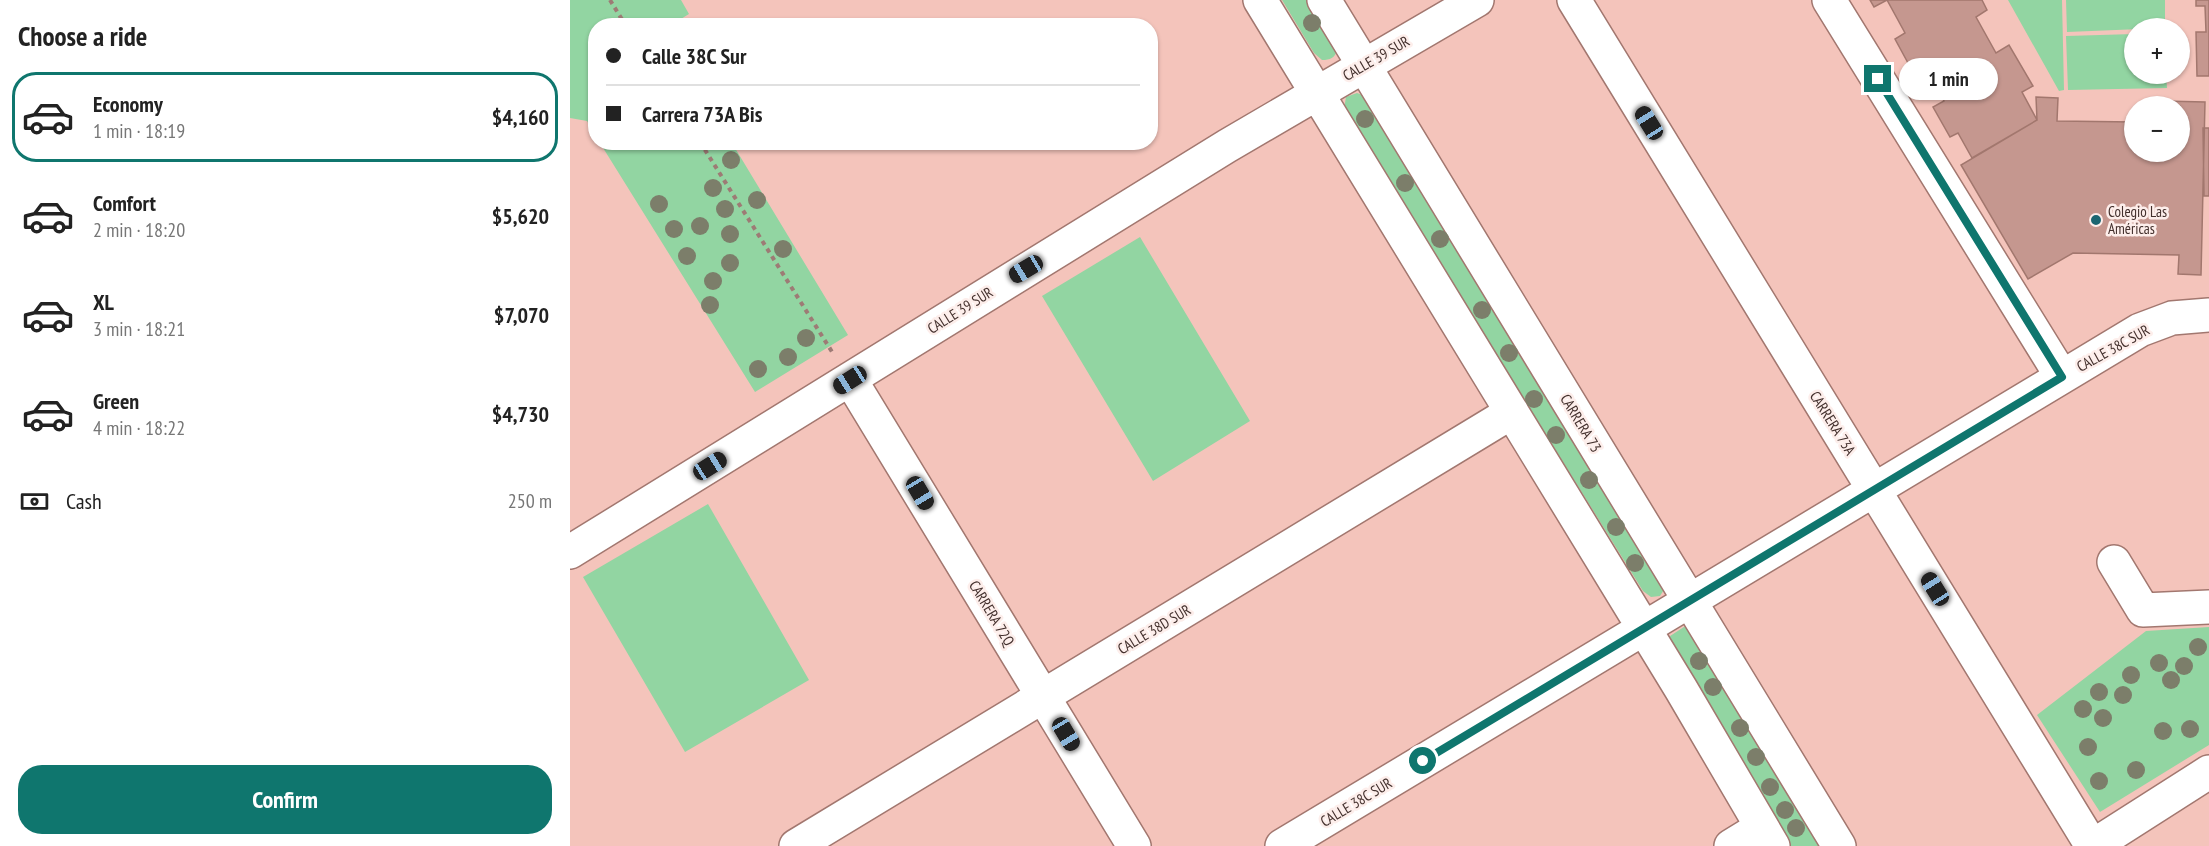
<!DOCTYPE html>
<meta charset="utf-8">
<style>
:root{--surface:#fff;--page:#f2f2f2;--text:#222;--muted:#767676;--line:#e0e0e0;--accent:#0f766e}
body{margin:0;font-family:"PT Sans Narrow",sans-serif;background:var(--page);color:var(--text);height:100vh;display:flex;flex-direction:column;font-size:22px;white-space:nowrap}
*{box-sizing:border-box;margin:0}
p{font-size:20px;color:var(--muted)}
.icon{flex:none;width:33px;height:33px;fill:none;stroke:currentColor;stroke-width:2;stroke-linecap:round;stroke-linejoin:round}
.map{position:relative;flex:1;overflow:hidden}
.side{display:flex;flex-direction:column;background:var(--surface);width:570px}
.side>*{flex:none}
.guide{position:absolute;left:18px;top:18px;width:570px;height:132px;border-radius:24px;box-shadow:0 2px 4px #0004;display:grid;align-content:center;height:132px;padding:0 18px;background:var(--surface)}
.buttons{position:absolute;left:1554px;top:18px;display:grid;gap:12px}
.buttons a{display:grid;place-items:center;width:66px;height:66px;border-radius:50%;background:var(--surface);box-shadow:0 2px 4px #0004;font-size:30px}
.end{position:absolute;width:27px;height:27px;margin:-14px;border:8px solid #0f766e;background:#fff;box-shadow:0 0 0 3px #fff}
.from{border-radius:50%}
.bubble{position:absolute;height:42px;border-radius:21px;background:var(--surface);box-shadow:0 2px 4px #0004;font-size:20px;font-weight:600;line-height:42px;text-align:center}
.car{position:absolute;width:18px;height:36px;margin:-18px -9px;border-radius:8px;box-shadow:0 0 4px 2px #0007;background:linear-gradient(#222 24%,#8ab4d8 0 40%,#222 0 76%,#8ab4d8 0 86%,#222 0)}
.guide b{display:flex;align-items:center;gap:21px;height:57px;font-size:22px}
.guide b+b{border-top:2px solid var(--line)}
.guide i{width:15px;height:15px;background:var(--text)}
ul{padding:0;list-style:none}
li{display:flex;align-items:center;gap:18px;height:90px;margin:0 12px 9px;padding:0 6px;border:3px solid transparent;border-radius:24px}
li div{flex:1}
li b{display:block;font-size:22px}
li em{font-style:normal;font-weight:600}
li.selected{border-color:var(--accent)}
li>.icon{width:54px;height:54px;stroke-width:1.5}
h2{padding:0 18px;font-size:27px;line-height:72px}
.pay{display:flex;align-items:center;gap:15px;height:66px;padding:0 18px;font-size:22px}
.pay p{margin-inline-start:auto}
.action{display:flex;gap:12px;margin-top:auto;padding:12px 18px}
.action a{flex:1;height:69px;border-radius:24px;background:var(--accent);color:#fff;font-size:24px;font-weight:600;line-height:69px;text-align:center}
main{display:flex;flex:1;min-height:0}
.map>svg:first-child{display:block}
.green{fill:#92d5a2}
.building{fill:#c5978f;stroke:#a2776e;stroke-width:1.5}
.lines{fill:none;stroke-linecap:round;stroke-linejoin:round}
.minor-casing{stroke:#a2776f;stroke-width:36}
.path{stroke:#9d7b75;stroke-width:4;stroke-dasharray:4.5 4.5;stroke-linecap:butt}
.minor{stroke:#fff;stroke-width:33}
.tree{fill:#7c7e6a}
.route{stroke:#0f766e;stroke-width:8}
.poi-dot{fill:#1b6571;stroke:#fdeeeb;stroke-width:2}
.labels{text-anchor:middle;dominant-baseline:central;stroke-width:5;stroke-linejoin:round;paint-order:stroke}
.street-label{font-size:15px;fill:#43302d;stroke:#fdeeeb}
.poi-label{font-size:15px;fill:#43302d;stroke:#fdeeeb;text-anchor:start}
</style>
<main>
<section class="side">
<h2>Choose a ride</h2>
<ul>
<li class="selected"><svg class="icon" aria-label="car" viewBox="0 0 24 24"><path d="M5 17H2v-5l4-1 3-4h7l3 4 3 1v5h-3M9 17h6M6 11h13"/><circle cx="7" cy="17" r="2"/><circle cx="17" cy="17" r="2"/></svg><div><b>Economy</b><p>1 min · 18:19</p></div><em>$4,160</em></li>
<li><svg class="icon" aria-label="car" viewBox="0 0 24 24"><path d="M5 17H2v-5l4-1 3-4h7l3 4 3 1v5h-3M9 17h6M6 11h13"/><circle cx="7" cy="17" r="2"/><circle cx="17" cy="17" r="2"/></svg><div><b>Comfort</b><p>2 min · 18:20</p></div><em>$5,620</em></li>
<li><svg class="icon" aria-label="car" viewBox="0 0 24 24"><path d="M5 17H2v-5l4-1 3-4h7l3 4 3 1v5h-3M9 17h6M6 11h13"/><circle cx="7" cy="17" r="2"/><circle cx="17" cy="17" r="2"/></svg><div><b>XL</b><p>3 min · 18:21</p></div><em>$7,070</em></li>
<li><svg class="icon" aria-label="car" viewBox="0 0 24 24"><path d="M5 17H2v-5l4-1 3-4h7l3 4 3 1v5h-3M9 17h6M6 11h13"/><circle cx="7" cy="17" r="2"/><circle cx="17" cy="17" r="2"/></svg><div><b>Green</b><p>4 min · 18:22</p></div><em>$4,730</em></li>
</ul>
<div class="pay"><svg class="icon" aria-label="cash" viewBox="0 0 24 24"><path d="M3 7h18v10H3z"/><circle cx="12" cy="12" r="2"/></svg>Cash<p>250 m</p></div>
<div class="action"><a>Confirm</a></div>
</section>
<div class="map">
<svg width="1639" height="846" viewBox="0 0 1639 846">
<rect width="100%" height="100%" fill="#f4c4bb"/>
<!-- green -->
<path class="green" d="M 0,0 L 111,0 L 119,14 L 101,25 L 26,26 L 25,135 L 17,121 L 0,118 Z
M 712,0 L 741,0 L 767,50 C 765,58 760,60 752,60 L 744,53 Z
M 1438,0 L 1492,0 L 1494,90 L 1489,91 Z
M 1496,0 L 1595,0 L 1595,28 L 1497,32 Z
M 1564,34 L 1564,74 L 1596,74 L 1597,88 L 1498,90 L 1496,36 Z
M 787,93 L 795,96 L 1095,588 L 1090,596 L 1081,597 L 1073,591 L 774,109 L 776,97 Z
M 30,143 L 162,143 L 278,335 L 185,392 Z
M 570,237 L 680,421 L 583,481 L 472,296 Z
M 138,504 L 239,680 L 115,752 L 13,577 Z
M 1120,623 L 1252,846 L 1218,846 L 1097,638 Z
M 1639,627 L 1639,745 L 1530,812 L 1467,715 L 1576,631 Z"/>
<!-- building -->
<path class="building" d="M 1300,0 L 1412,0 L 1417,10 L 1406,17 L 1426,53 L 1439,45 L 1463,86 L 1452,92 L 1467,120 L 1402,158 L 1388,133 L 1380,137 L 1363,107 L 1374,101 L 1355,68 L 1344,74 L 1325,39 L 1335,33 L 1317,0 L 1304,7 Z
M 1626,0 L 1639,0 L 1639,76 L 1627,76 L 1626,32 L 1636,32 L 1635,6 L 1626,6 Z
M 1466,97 L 1488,98 L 1487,121 L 1564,122 L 1564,152 L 1610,152 L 1610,106 L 1593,106 L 1593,101 L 1635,102 L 1631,275 L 1608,274 L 1609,255 L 1503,253 L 1458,279 L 1391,165 L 1467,120 Z
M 1633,128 L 1639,128 L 1639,196 L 1634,196 Z"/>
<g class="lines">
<defs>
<path id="minor" d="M 690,0 L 1111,689 L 1203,846
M 754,0 L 1269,846
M 1004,0 L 1522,846
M 1259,0 L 1492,377
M 280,379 L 564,846
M 0,552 L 657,146 L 907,0
M 1544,562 L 1573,610 L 1639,607
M 226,846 L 942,412
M 712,846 L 1570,330 L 1602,318 L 1639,315
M 1161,846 L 1192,827
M 1523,846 L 1639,772"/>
</defs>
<!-- minor casing -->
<use href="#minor" class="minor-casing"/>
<!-- path -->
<path class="path" d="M 40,0 L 56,26
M 130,142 L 264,355"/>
<!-- minor -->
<use href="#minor" class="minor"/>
</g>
<!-- trees -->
<g class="tree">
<circle cx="742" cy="23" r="9"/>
<circle cx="795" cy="119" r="9"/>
<circle cx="161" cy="160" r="9"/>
<circle cx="835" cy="183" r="9"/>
<circle cx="143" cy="188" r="9"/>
<circle cx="187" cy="200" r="9"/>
<circle cx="89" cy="204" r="9"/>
<circle cx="155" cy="209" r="9"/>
<circle cx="130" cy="226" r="9"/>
<circle cx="104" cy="229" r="9"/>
<circle cx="160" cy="234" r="9"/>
<circle cx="870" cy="239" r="9"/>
<circle cx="213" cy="249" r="9"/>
<circle cx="117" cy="256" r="9"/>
<circle cx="160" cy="263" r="9"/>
<circle cx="143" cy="281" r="9"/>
<circle cx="140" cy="305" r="9"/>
<circle cx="912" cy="310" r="9"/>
<circle cx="236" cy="338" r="9"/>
<circle cx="939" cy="353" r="9"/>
<circle cx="218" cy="357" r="9"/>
<circle cx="188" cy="369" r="9"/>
<circle cx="964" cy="399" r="9"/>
<circle cx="986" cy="435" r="9"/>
<circle cx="1019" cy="480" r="9"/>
<circle cx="1046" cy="527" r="9"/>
<circle cx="1065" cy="563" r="9"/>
<circle cx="1628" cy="647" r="9"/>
<circle cx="1129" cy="661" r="9"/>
<circle cx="1589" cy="663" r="9"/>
<circle cx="1614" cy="666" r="9"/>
<circle cx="1561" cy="675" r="9"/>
<circle cx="1601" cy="680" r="9"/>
<circle cx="1143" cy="687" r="9"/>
<circle cx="1529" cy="692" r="9"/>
<circle cx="1553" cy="695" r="9"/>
<circle cx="1513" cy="709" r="9"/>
<circle cx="1533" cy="718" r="9"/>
<circle cx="1170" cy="728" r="9"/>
<circle cx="1620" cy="729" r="9"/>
<circle cx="1593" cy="731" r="9"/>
<circle cx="1518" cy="747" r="9"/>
<circle cx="1186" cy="757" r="9"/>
<circle cx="1566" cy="770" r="9"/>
<circle cx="1529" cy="781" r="9"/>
<circle cx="1200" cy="787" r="9"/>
<circle cx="1215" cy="810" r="9"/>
<circle cx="1226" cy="828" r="9"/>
</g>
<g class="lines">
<!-- route -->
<path class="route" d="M 853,761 L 1492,377 L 1308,79"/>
</g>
<!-- markers -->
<circle class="poi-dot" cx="1526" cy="220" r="6"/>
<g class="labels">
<!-- street labels -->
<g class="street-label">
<text transform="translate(806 58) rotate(-30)">CALLE 39 SUR</text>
<text transform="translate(390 310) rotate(-32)">CALLE 39 SUR</text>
<text transform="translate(1543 348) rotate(-29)">CALLE 38C SUR</text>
<text transform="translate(1011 423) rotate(59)">CARRERA 73</text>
<text transform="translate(1263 423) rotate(58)">CARRERA 73A</text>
<text transform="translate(422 613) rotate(59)">CARRERA 72Q</text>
<text transform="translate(584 629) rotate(-31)">CALLE 38D SUR</text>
<text transform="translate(786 802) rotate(-31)">CALLE 38C SUR</text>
</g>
<!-- poi labels -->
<g class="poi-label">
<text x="1538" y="211">Colegio Las<tspan x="1538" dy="17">Américas</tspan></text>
</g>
</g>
</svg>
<div class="buttons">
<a>+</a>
<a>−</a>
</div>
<i class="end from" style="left:853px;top:761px"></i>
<i class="end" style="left:1308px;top:79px"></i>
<div class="bubble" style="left:1329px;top:58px;width:99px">1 min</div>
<i class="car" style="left:1079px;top:123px;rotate:328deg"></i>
<i class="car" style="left:456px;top:269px;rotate:239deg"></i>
<i class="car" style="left:280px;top:380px;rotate:238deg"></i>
<i class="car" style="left:140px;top:466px;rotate:58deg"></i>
<i class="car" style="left:350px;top:493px;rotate:149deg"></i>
<i class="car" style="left:1365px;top:589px;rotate:328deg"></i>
<i class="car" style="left:496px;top:734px;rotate:149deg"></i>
<div class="guide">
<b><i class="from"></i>Calle 38C Sur</b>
<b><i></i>Carrera 73A Bis</b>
</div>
</div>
</main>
